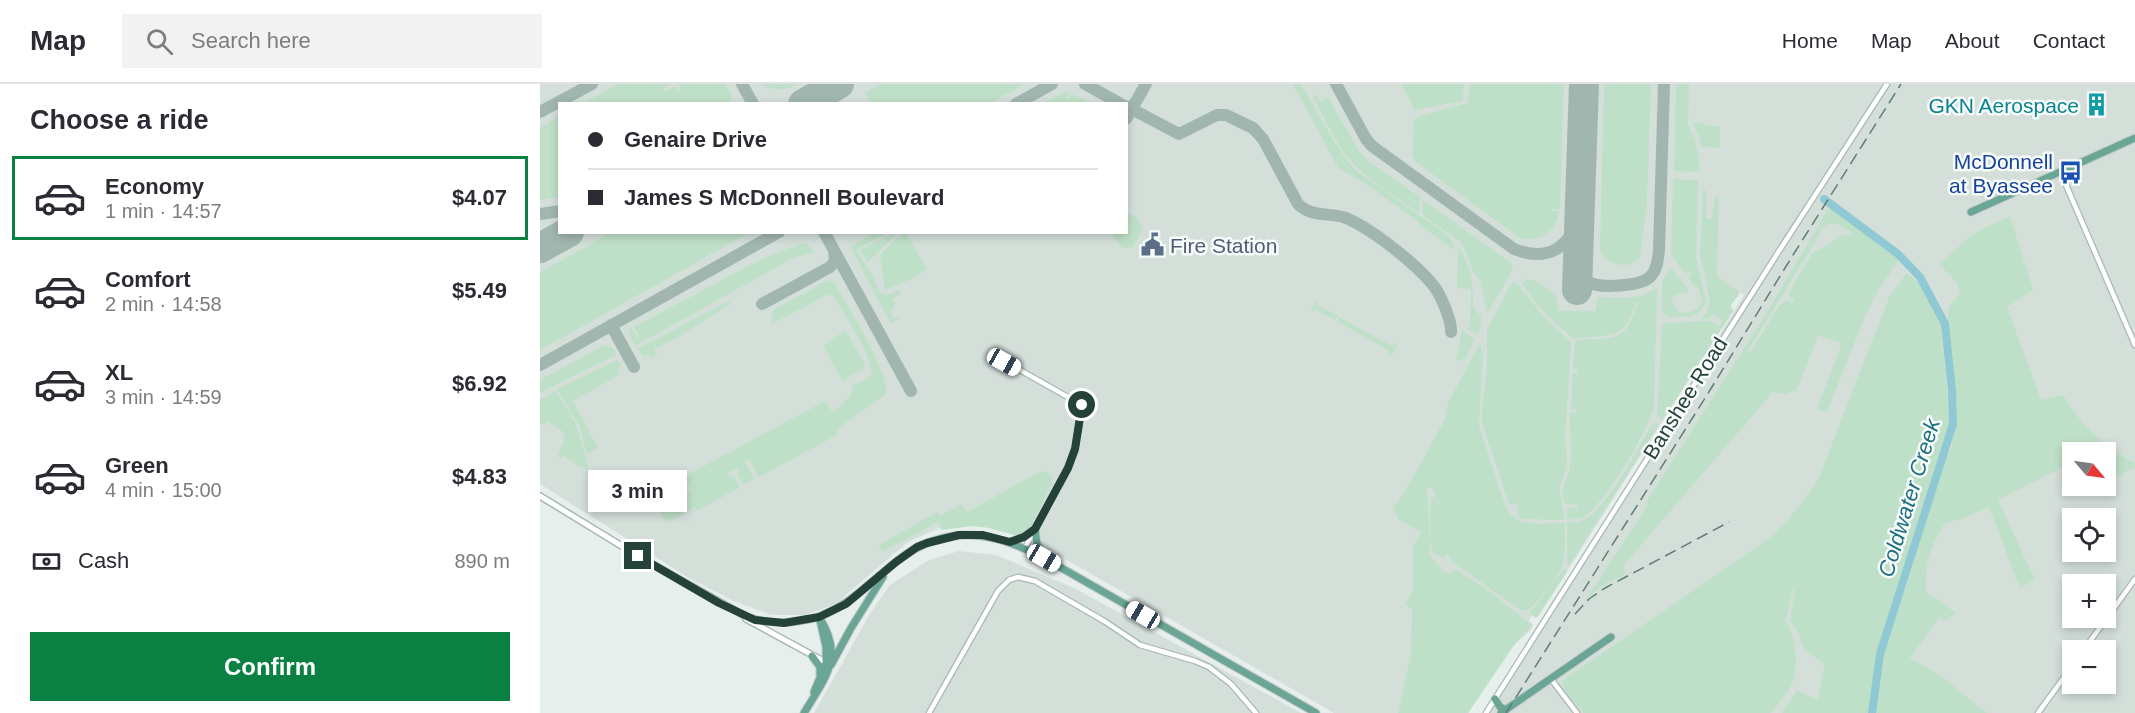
<!DOCTYPE html>
<meta charset="utf-8">
<style>
:root{--surface:#fff;--page:#f2f2f3;--text:#2b2b33;--muted:#7c7c81;--line:#e1e1e2;--accent:#0b8043}
body{margin:0;font-family:Arial,sans-serif;background:var(--page);color:var(--text);height:100vh;display:flex;flex-direction:column;font-size:22px;white-space:nowrap}
*{box-sizing:border-box;margin:0}
p{font-size:20px;color:var(--muted)}
.icon{flex:none;width:33px;height:33px;fill:none;stroke:currentColor;stroke-width:2;stroke-linecap:round;stroke-linejoin:round}
.map{position:relative;flex:1;overflow:hidden}
.side{display:flex;flex-direction:column;background:var(--surface);width:540px}
.side>*{flex:none}
.guide{position:absolute;left:18px;top:18px;width:570px;height:132px;border-radius:0px;box-shadow:0 3px 9px #0003;display:grid;align-content:center;height:132px;padding:0 30px;background:var(--surface)}
.needle{width:39px;rotate:119deg}
.controls{position:absolute;left:1522px;top:358px;display:grid;gap:12px}
.controls a{display:grid;place-items:center;width:54px;height:54px;border-radius:0px;background:var(--surface);box-shadow:0 3px 9px #0003;font-size:30px}
.end{position:absolute;width:27px;height:27px;margin:-14px;border:8px solid #24423a;background:#fff;box-shadow:0 0 0 3px #fff}
.from{border-radius:50%}
.bubble{position:absolute;height:42px;border-radius:0px;background:var(--surface);box-shadow:0 3px 9px #0003;font-size:20px;font-weight:700;line-height:42px;text-align:center}
.car{position:absolute;width:18px;height:36px;margin:-18px -9px;border-radius:8px;box-shadow:0 0 4px 2px #0007;background:linear-gradient(#fff 24%,#345 0 40%,#fff 0 76%,#345 0 86%,#fff 0)}
.guide b{display:flex;align-items:center;gap:21px;height:57px;font-size:22px}
.guide b+b{border-top:2px solid var(--line)}
.guide i{width:15px;height:15px;background:var(--text)}
ul{padding:0;list-style:none}
li{display:flex;align-items:center;gap:18px;height:84px;margin:0 12px 9px;padding:0 18px;border:3px solid transparent;border-radius:0px}
li div{flex:1}
li b{display:block;font-size:22px}
li em{font-style:normal;font-weight:700}
li.selected{border-color:var(--accent)}
li>.icon{width:54px;height:54px;stroke-width:1.5}
h2{padding:0 30px;font-size:27px;line-height:72px}
.pay{display:flex;align-items:center;gap:15px;height:66px;padding:0 30px;font-size:22px}
.pay p{margin-inline-start:auto}
.button{display:flex;gap:12px;margin-top:auto;padding:12px 30px}
.button a{flex:1;height:69px;border-radius:0px;background:var(--accent);color:#fff;font-size:24px;font-weight:700;line-height:69px;text-align:center}
header{display:flex;align-items:center;gap:36px;box-sizing:border-box;height:84px;padding:0 30px;background:var(--surface);border-bottom:2px solid var(--line)}
header strong{font-size:28px}
nav{display:flex;gap:33px;margin-inline-start:auto;font-size:21px}
.search{width:420px;height:54px;background:var(--page);display:flex;align-items:center;gap:15px;box-sizing:border-box;padding:0 21px;border-radius:0px;color:var(--muted);font-size:22px}
main{display:flex;flex:1;min-height:0}
.map>svg:first-child{display:block}
.built{fill:#d4dfda;fill-rule:evenodd}
.green{fill:#bfe0c8;fill-rule:evenodd}
.lines{fill:none;stroke-linecap:round;stroke-linejoin:round}
.river{stroke:#8ec9d4;stroke-width:8}
.taxiway{stroke:#a2b6b0;stroke-width:12}
.runway{stroke:#a2b6b0;stroke-width:30}
.minor-casing{stroke:#a8b8b2;stroke-width:7}
.tertiary-casing{stroke:#a8b8b2;stroke-width:8}
.primary-casing{stroke:#c2cac8;stroke-width:9}
.minor{stroke:#fff;stroke-width:4.5}
.tertiary{stroke:#fff;stroke-width:5}
.primary{stroke:#6aa596;stroke-width:7}
.rail{stroke:#5f7d75;stroke-width:1.5;stroke-dasharray:12 6;stroke-linecap:butt}
.route{stroke:#24423a;stroke-width:8}
.labels{text-anchor:middle;dominant-baseline:central;stroke-width:5;stroke-linejoin:round;paint-order:stroke}
.culture-label{font-size:21px;fill:#0d838f;stroke:#f7fbf9;text-anchor:end}
.transit-label{font-size:21px;fill:#164399;stroke:#f7fbf9;text-anchor:end}
.service-label{font-size:21px;fill:#4e5e75;stroke:#f7fbf9;text-anchor:start}
.street-label{font-size:21px;fill:#24423a;stroke:#f7fbf9}
.water-label{font-size:22px;font-style:italic;fill:#1c6f80;stroke:#f7fbf9}
</style>
<header>
<strong>Map</strong>
<div class="search"><svg class="icon" aria-label="search" viewBox="0 0 24 24"><circle cx="10" cy="10" r="6"/><path d="M15 15l6 6"/></svg>Search here</div>
<nav><a>Home</a><a>Map</a><a>About</a><a>Contact</a></nav>
</header>
<main>
<section class="side">
<h2>Choose a ride</h2>
<ul>
<li class="selected"><svg class="icon" aria-label="car" viewBox="0 0 24 24"><path d="M5 17H2v-5l4-1 3-4h7l3 4 3 1v5h-3M9 17h6M6 11h13"/><circle cx="7" cy="17" r="2"/><circle cx="17" cy="17" r="2"/></svg><div><b>Economy</b><p>1 min · 14:57</p></div><em>$4.07</em></li>
<li><svg class="icon" aria-label="car" viewBox="0 0 24 24"><path d="M5 17H2v-5l4-1 3-4h7l3 4 3 1v5h-3M9 17h6M6 11h13"/><circle cx="7" cy="17" r="2"/><circle cx="17" cy="17" r="2"/></svg><div><b>Comfort</b><p>2 min · 14:58</p></div><em>$5.49</em></li>
<li><svg class="icon" aria-label="car" viewBox="0 0 24 24"><path d="M5 17H2v-5l4-1 3-4h7l3 4 3 1v5h-3M9 17h6M6 11h13"/><circle cx="7" cy="17" r="2"/><circle cx="17" cy="17" r="2"/></svg><div><b>XL</b><p>3 min · 14:59</p></div><em>$6.92</em></li>
<li><svg class="icon" aria-label="car" viewBox="0 0 24 24"><path d="M5 17H2v-5l4-1 3-4h7l3 4 3 1v5h-3M9 17h6M6 11h13"/><circle cx="7" cy="17" r="2"/><circle cx="17" cy="17" r="2"/></svg><div><b>Green</b><p>4 min · 15:00</p></div><em>$4.83</em></li>
</ul>
<div class="pay"><svg class="icon" aria-label="cash" viewBox="0 0 24 24"><path d="M3 7h18v10H3z"/><circle cx="12" cy="12" r="2"/></svg>Cash<p>890 m</p></div>
<div class="button"><a>Confirm</a></div>
</section>
<div class="map">
<svg width="1595" height="629" viewBox="0 0 1595 629">
<rect width="100%" height="100%" fill="#e6efeb"/>
<!-- built -->
<path class="built" d="M 0,0 L 1595,0 L 1595,629 L 948,629 L 1204,211 L 1200,208 L 1190,221 L 1194,225 L 998,533 L 993,531 L 989,536 L 993,541 L 990,547 L 974,561 L 928,629 L 794,629 L 478,448 L 429,439 L 401,443 L 368,458 L 295,520 L 265,531 L 231,531 L 194,517 L 149,494 L 0,400 ZM 20,20 L 586,20 L 586,148 L 20,148 ZM 1533,369 L 1566,369 L 1566,402 L 1533,402 ZM 1533,435 L 1566,435 L 1566,468 L 1533,468 ZM 1533,501 L 1566,501 L 1566,534 L 1533,534 ZM 1533,567 L 1566,567 L 1566,600 L 1533,600 Z
M 419,467 L 456,471 L 536,505 L 761,629 L 274,629 L 331,528 L 350,501 L 389,476 Z"/>
<!-- green -->
<path class="green" d="M 79,0 L 131,0 L 123,4 L 125,8 L 134,2 L 138,7 L 141,4 L 138,0 L 185,0 L 190,7 L 192,19 L 43,19 Z
M 221,0 L 258,0 C 245,7 234,7 221,0 Z
M 341,0 L 485,0 L 450,19 L 331,19 L 325,9 Z
M 753,0 L 761,0 L 795,59 L 814,85 L 906,150 L 913,158 L 913,165 L 879,141 L 880,139 L 825,99 L 798,84 Z
M 861,0 L 924,0 L 923,17 L 875,26 Z
M 930,0 L 1024,0 L 1020,125 L 1012,125 L 1012,127 L 1019,128 C 1015,149 1001,158 980,154 L 876,78 L 872,72 L 874,36 L 880,32 L 928,19 Z
M 1064,0 L 1111,0 L 1107,118 L 1100,173 C 1089,188 1066,180 1060,166 Z
M 1136,0 L 1149,0 L 1148,41 L 1153,51 L 1149,53 L 1154,53 L 1159,74 L 1160,88 L 1134,87 Z
M 522,9 L 530,9 L 526,15 L 529,16 L 532,10 L 550,19 L 503,19 Z
M 776,10 L 780,17 L 788,13 L 820,69 L 832,80 L 880,113 L 879,129 C 855,112 827,96 808,74 C 793,55 784,33 773,12 Z
M 19,33 L 19,113 L 0,116 L 0,43 Z
M 1154,38 L 1180,43 L 1180,64 L 1161,63 L 1159,53 L 1153,40 Z
M 1133,95 L 1158,96 L 1156,172 L 1166,218 L 1161,226 L 1152,232 L 1130,233 L 1122,229 L 1122,198 L 1130,183 L 1148,204 L 1148,210 L 1145,208 C 1138,209 1133,211 1131,218 L 1140,229 C 1150,229 1159,227 1162,216 L 1158,203 L 1156,204 L 1148,193 L 1153,189 L 1151,187 L 1146,190 L 1131,171 Z
M 1163,105 L 1166,107 L 1166,135 L 1172,134 L 1175,112 L 1179,113 L 1177,192 L 1200,209 L 1189,224 L 1193,227 L 1123,335 L 1118,333 L 1117,330 L 1122,242 L 1124,239 L 1171,237 L 1179,243 L 1183,237 L 1173,230 L 1169,235 L 1161,235 L 1167,228 L 1170,217 L 1160,171 Z
M 883,116 L 971,179 L 973,185 L 949,227 L 947,228 L 940,196 L 934,189 L 922,159 L 885,133 L 882,126 Z
M 1292,124 L 1359,176 L 1338,206 L 1325,233 L 1287,328 L 1277,325 L 1302,259 L 1278,251 L 1256,308 L 1252,306 L 1248,310 L 1233,308 L 1083,482 L 1085,487 L 1083,492 C 1068,498 1056,504 1045,517 L 1108,421 L 1105,420 L 1226,230 L 1287,127 ZM 1295,139 L 1311,148 L 1307,152 L 1303,150 C 1293,156 1284,165 1273,168 L 1255,198 L 1249,212 L 1254,215 L 1252,219 L 1247,216 L 1239,222 L 1211,267 L 1207,268 L 1279,152 L 1280,147 L 1288,140 Z
M 587,128 L 597,133 L 603,145 L 593,163 L 582,164 L 570,149 L 586,148 Z
M 1470,132 L 1493,206 L 1467,223 L 1501,316 L 1523,311 C 1542,342 1563,362 1595,379 L 1595,384 L 1566,396 L 1566,369 L 1533,369 L 1533,378 L 1458,416 L 1495,496 L 1480,504 L 1449,423 L 1421,435 L 1405,439 C 1391,460 1384,483 1386,508 L 1416,529 L 1405,537 L 1399,534 L 1370,574 L 1400,591 L 1447,629 L 1333,629 L 1342,572 L 1370,492 L 1381,450 L 1400,388 L 1412,362 L 1417,333 L 1408,241 L 1408,224 L 1420,209 L 1418,200 L 1399,180 L 1433,150 Z
M 71,149 L 71,148 L 209,149 L 0,266 L 0,188 Z
M 335,149 L 347,149 L 316,166 L 331,189 L 341,210 L 347,211 L 359,206 L 360,210 L 352,215 L 355,220 L 351,228 L 354,235 L 360,232 L 359,234 L 351,240 L 310,162 Z
M 354,149 L 357,149 L 328,178 L 320,166 Z
M 362,149 L 366,149 L 387,185 L 371,195 L 345,206 L 340,171 Z
M 264,159 L 268,161 L 274,168 L 253,174 L 95,262 L 89,250 L 90,245 L 92,245 L 97,253 L 99,252 L 94,243 L 206,183 L 245,165 L 247,168 L 248,167 L 247,165 Z
M 918,163 C 931,179 934,202 933,224 C 945,232 942,241 937,252 L 927,244 L 930,243 L 931,205 L 917,204 Z
M 1367,189 L 1377,197 L 1387,212 L 1401,242 L 1410,342 L 1337,570 L 1329,629 L 1242,629 L 1257,606 L 1277,616 L 1285,581 L 1264,565 L 1258,548 L 1250,537 L 1255,508 L 1253,505 L 1246,536 L 1243,538 L 1247,538 C 1256,557 1260,581 1251,602 C 1246,611 1237,621 1231,629 L 1043,629 L 1024,605 L 1022,597 L 1228,455 C 1249,437 1263,418 1278,396 L 1350,211 Z
M 984,195 L 996,197 L 1017,212 L 1018,227 L 1056,227 L 1057,213 C 1078,214 1098,217 1116,204 L 1117,205 L 1114,321 C 1110,344 1063,425 1041,434 C 1037,435 1031,435 1027,436 L 1027,424 L 1037,424 L 1038,421 L 1025,420 C 1019,400 1026,403 1029,387 C 1033,369 1029,347 1030,328 L 1036,328 L 1036,325 L 1031,325 L 1033,289 L 1037,288 L 1038,285 L 1033,285 L 1035,257 C 1050,253 1074,259 1085,246 C 1091,239 1094,228 1098,220 L 1096,219 C 1093,227 1090,235 1085,242 C 1077,254 1049,252 1034,255 C 1014,238 994,221 981,197 L 982,196 L 983,199 L 985,199 Z
M 289,196 L 294,198 C 306,219 350,289 346,310 L 297,345 L 297,351 L 219,393 L 209,375 L 205,377 L 214,395 L 203,401 L 197,390 L 199,388 L 197,384 L 188,389 L 190,393 L 194,392 L 200,403 L 157,427 L 155,423 L 126,439 L 113,416 L 143,400 L 148,408 L 151,405 L 145,395 L 112,414 L 110,411 L 285,317 L 293,329 L 311,311 L 313,301 L 326,296 L 332,290 C 329,266 307,234 294,213 L 289,210 L 232,240 L 230,235 L 233,234 L 232,231 L 235,225 Z
M 972,198 L 978,200 L 1004,233 L 1031,258 L 1025,354 L 1027,375 L 1025,389 L 1019,404 L 1025,436 L 983,435 L 978,432 L 978,421 L 969,420 L 942,339 L 942,327 L 947,283 L 947,246 Z
M 777,216 L 779,217 L 777,221 L 798,232 L 795,236 L 775,225 L 773,228 L 771,227 Z
M 189,217 L 190,220 L 140,252 L 114,265 L 117,270 L 110,274 L 108,271 L 104,272 L 97,265 Z
M 799,233 L 852,262 L 854,259 L 857,261 L 852,272 L 848,270 L 849,267 L 797,237 Z
M 922,245 L 935,256 L 925,275 L 919,277 L 916,276 Z
M 306,247 L 325,280 L 323,286 L 310,291 L 308,295 L 302,297 L 284,262 L 294,253 Z
M 940,259 L 943,271 L 939,342 L 966,424 C 978,446 1003,438 1025,439 C 1024,451 1026,465 1023,478 C 1019,495 1001,513 989,526 L 981,526 L 911,477 L 909,472 L 906,470 L 904,474 L 893,469 L 890,458 L 891,415 L 895,412 L 893,405 L 889,403 L 886,406 L 888,411 L 890,472 L 905,488 L 910,490 L 915,485 L 949,507 L 992,541 L 974,561 L 928,629 L 858,629 L 871,570 L 872,525 L 865,520 L 873,506 L 873,462 L 881,448 L 858,435 L 853,423 L 865,408 L 905,335 L 908,319 Z
M 65,261 L 73,264 L 76,271 L 0,309 L 0,296 Z
M 77,276 L 82,281 L 78,284 L 79,291 L 33,317 L 58,364 L 47,370 L 39,341 L 17,305 Z
M 16,307 L 36,340 L 50,388 L 48,391 L 45,389 L 47,385 L 43,382 L 41,384 L 23,371 L 20,374 L 18,372 L 19,367 L 25,356 L 23,348 L 8,337 L 5,341 L 0,340 L 0,315 Z
M 1113,339 L 1117,339 L 1118,342 L 1029,482 L 1027,477 L 1027,446 L 1032,445 L 1027,444 L 1027,438 C 1032,438 1037,439 1041,437 C 1066,428 1099,362 1113,339 Z
M 501,387 L 509,389 L 512,392 L 512,400 L 489,446 L 478,452 L 449,444 L 433,442 L 401,446 L 398,438 L 342,468 L 339,461 L 397,428 L 400,432 L 421,420 L 427,428 Z
M 1024,485 L 1027,488 L 996,534 L 990,529 Z"/>
<g class="lines">
<!-- river -->
<path class="river" d="M 1284,115 L 1358,170 L 1380,193 L 1405,240 L 1412,307 L 1413,340 L 1340,570 L 1332,629"/>
<!-- taxiway -->
<path class="taxiway" d="M 202,0 L 213,20
M 545,0 L 581,20
M 796,0 L 826,55 L 832,62 L 974,165 C 1009,179 1031,163 1040,128
M 476,20 L 512,0
M 586,22 L 639,50 L 677,31 L 686,31 L 713,44 L 723,55 L 758,120 C 772,134 789,128 806,134 C 832,145 875,179 893,201 C 900,209 912,237 911,248
M 0,28 L 52,0
M 586,35 L 606,0
M 0,130 L 20,127
M 284,148 L 371,307
M 1038,182 C 1040,188 1044,194 1049,198 C 1059,205 1100,202 1110,193 C 1117,186 1118,176 1119,166 L 1124,0
M 222,220 L 290,183 L 295,177 L 294,168
M 71,241 L 94,283
M 0,281 L 239,148"/>
<!-- runway -->
<path class="runway" d="M 263,20 L 299,0
M 0,164 L 29,148
M 1037,206 L 1044,0"/>
<defs>
<path id="minor" d="M 1520,87 L 1595,261
M 457,273 L 542,321 L 535,365 L 528,384 L 485,464
M 1543,567 L 1595,495
M 1011,595 L 1037,629
M 389,629 L 458,507 L 469,496 L 478,493 L 495,497 L 564,537 L 600,561 L 655,577 L 669,583 L 691,600 L 716,629
M 946,629 L 1239,167 L 1347,0
M 1498,629 L 1533,581"/>
<path id="tertiary" d="M 0,412 L 98,472 L 205,532 C 229,541 255,540 279,533
M 206,535 L 287,579"/>
<path id="primary" d="M 1431,128 L 1595,54
M 495,445 L 497,460 L 504,474
M 470,458 L 484,453 L 495,445
M 279,533 C 314,518 329,499 357,477 C 406,439 453,447 504,474 L 776,629
M 272,572 L 280,583 L 280,591
M 291,581 L 311,544 L 343,493
M 274,608 L 286,579 L 286,563 L 280,536
M 955,615 L 960,623 L 966,626
M 264,629 C 285,594 305,573 279,533
M 961,629 L 1071,553"/>
</defs>
<!-- minor casing -->
<use href="#minor" class="minor-casing"/>
<!-- tertiary casing -->
<use href="#tertiary" class="tertiary-casing"/>
<!-- primary casing -->
<use href="#primary" class="primary-casing"/>
<!-- minor -->
<use href="#minor" class="minor"/>
<!-- tertiary -->
<use href="#tertiary" class="tertiary"/>
<!-- primary -->
<use href="#primary" class="primary"/>
<!-- rail -->
<path class="rail" d="M 1035,530 L 1049,515 L 1065,504 L 1189,438
M 966,629 L 1167,311 L 1253,171 L 1361,0"/>
</g>
<g class="lines">
<!-- route -->
<path class="route" d="M 98,472 L 179,519 L 215,536 L 244,539 L 279,533 L 306,520 L 356,478 L 377,463 L 387,459 L 419,451 L 443,451 L 470,458 L 484,453 L 495,445 L 528,384 L 535,365 L 542,321"/>
</g>
<!-- icons -->
<defs>
<symbol id="building-bare" viewBox="-9 -9 18 18"><path d="M-4-6H4V6H1V3H-1V6H-4ZM-2.5-4.3h1.7v1.8h-1.7ZM.8-4.3h1.7v1.8H.8ZM-2.5-1h1.7V.8h-1.7ZM.8-1h1.7V.8H.8Z" fill="#0f9aa8" stroke="#f7fbf9" stroke-width="2.5" paint-order="stroke"/></symbol>
<symbol id="bus-bare" viewBox="-9 -9 18 18"><path d="M-5-6H5V4H4V6H2V4H-2V6H-4V4H-5ZM-3.5-4V0h7V-4ZM-3.5 1.2v1.5H-2V1.2ZM2 1.2v1.5H3.5V1.2Z" fill="#1a4fb4" stroke="#f7fbf9" stroke-width="2.5" paint-order="stroke"/></symbol>
<symbol id="civic-bare" viewBox="-9 -9 18 18"><path d="M-.6-6.5H3V-4.5H.6V-3L4-1V1h2V6H-6V1h2V-1L-.6-3ZM-1.2 2.5V6h2.4V2.5Z" fill="#5c6f8a" stroke="#f7fbf9" stroke-width="2.5" paint-order="stroke"/></symbol>
</defs>
<g fill-rule="evenodd">
<use href="#building-bare" x="1540" y="4" width="33" height="33"/>
<use href="#bus-bare" x="1514" y="72" width="33" height="33"/>
<use href="#civic-bare" x="596" y="144" width="33" height="33"/>
</g>
<g class="labels">
<!-- culture labels -->
<g class="culture-label">
<text x="1539" y="21">GKN Aerospace</text>
</g>
<!-- transit labels -->
<g class="transit-label">
<text x="1513" y="77">McDonnell<tspan x="1513" dy="24">at Byassee</tspan></text>
</g>
<!-- service labels -->
<g class="service-label">
<text x="630" y="161">Fire Station</text>
</g>
<!-- street labels -->
<g class="street-label">
<text transform="translate(1145 314) rotate(-58)">Banshee Road</text>
</g>
<!-- water labels -->
<g class="water-label">
<text transform="translate(1369 414) rotate(-73)">Coldwater Creek</text>
</g>
</g>
</svg>
<div class="controls">
<a><svg class="needle" viewBox="-14 -14 28 28"><path d="M0-13l5 13h-10z" fill="#e53935"/><path d="M0 13l5-13h-10z" fill="#7c7c81"/></svg></a>
<a><svg class="icon" aria-label="locate" viewBox="0 0 24 24"><circle cx="12" cy="12" r="6"/><path d="M12 2v4M12 18v4M2 12h4M18 12h4"/></svg></a>
<a>+</a>
<a>−</a>
</div>
<i class="end from" style="left:542px;top:321px"></i>
<i class="end" style="left:98px;top:472px"></i>
<div class="bubble" style="left:48px;top:386px;width:99px">3 min</div>
<i class="car" style="left:464px;top:278px;rotate:119deg"></i>
<i class="car" style="left:504px;top:474px;rotate:120deg"></i>
<i class="car" style="left:603px;top:531px;rotate:300deg"></i>
<div class="guide">
<b><i class="from"></i>Genaire Drive</b>
<b><i></i>James S McDonnell Boulevard</b>
</div>
</div>
</main>
